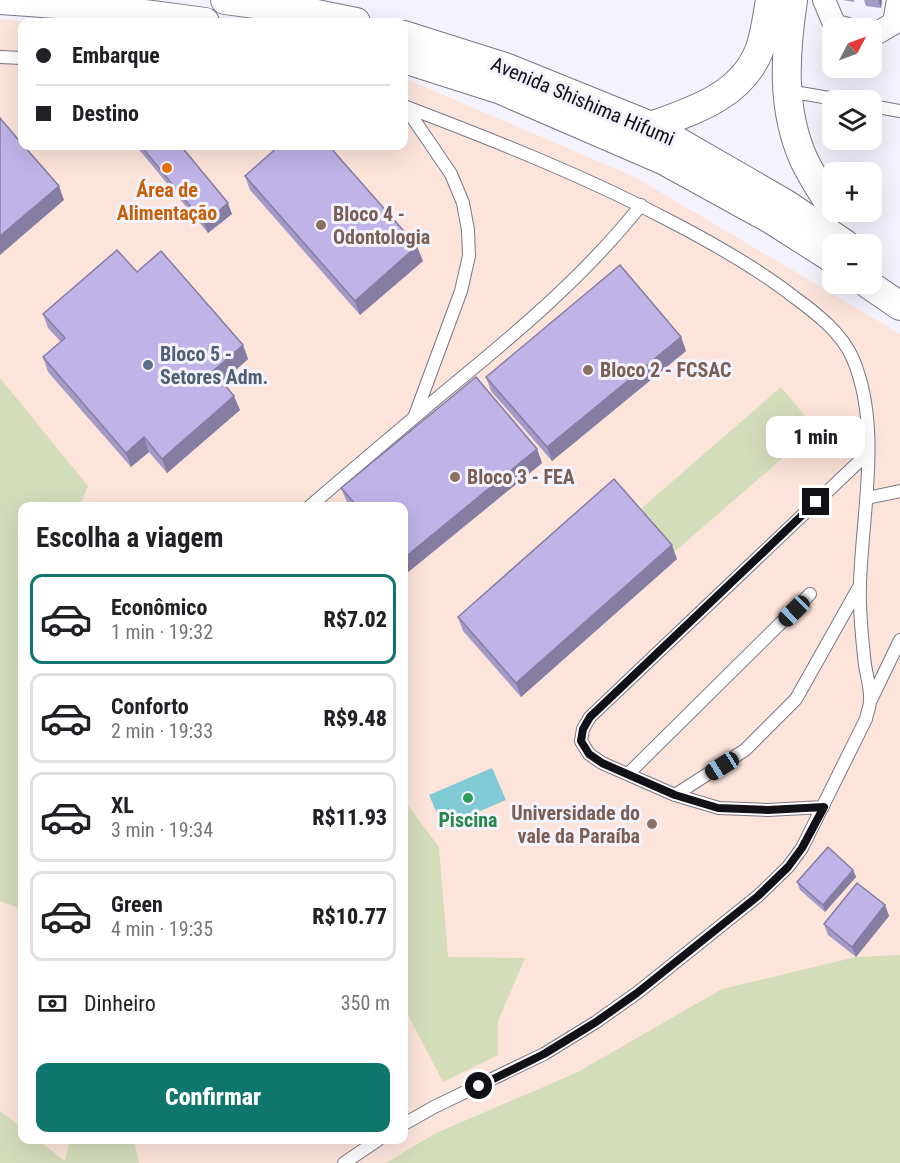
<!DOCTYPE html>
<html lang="pt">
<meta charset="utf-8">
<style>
:root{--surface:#fff;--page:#f2f2f2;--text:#202124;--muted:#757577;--line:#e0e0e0;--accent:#0f766e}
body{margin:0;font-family:"Roboto Condensed",sans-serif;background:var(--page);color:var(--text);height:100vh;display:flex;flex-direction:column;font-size:22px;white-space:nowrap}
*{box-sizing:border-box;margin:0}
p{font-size:20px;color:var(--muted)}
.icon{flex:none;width:33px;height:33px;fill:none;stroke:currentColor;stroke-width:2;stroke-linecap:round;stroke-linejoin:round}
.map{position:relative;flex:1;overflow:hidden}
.panel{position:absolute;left:18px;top:502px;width:390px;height:642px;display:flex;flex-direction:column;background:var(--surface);border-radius:12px;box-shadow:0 6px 24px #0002}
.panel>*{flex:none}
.banner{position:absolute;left:18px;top:18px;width:390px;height:132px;border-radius:12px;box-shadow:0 6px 24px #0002;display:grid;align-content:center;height:132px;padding:0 18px;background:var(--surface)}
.needle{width:39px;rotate:49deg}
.fabs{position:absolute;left:822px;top:18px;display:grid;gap:12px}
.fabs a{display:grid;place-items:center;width:60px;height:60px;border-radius:12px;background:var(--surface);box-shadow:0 6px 24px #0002;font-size:30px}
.end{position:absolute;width:27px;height:27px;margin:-14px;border:8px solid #121117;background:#fff;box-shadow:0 0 0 3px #fff}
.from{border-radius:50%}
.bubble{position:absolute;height:42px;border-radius:12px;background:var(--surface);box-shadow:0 6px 24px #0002;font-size:20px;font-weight:800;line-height:42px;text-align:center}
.car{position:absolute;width:18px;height:36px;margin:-18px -9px;border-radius:8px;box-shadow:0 0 4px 2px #0007;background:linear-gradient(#222 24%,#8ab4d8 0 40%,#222 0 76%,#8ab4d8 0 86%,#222 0)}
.banner b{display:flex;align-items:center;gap:21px;height:57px;font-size:22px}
.banner b+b{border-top:2px solid var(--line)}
.banner i{width:15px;height:15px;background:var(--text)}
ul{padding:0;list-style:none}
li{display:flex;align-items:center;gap:18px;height:90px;margin:0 12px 9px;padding:0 6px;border:3px solid var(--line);border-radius:12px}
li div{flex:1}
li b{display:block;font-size:22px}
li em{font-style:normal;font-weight:800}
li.current{border-color:var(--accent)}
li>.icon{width:54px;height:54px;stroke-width:1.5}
h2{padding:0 18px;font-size:27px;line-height:72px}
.pay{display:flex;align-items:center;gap:15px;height:66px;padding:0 18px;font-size:22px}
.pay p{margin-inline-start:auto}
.button{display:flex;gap:12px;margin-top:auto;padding:12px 18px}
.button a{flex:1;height:69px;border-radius:12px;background:var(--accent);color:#fff;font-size:24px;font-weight:800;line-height:69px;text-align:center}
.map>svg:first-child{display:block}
.education{fill:#fce4da;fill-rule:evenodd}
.green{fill:#d4ddba}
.water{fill:#80cad5}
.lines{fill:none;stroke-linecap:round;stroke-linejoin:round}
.service-casing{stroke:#7a7786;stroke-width:14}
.minor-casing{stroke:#7a7786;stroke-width:24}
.tertiary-casing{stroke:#7a7786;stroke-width:30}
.service{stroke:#fff;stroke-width:12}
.minor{stroke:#fff;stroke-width:22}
.tertiary{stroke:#fff;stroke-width:28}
.wall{fill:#a49ac8}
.shaded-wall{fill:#867da2}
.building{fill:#bfb3e8;stroke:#867da2;stroke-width:1.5}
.route{stroke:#121117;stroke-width:8}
.food-dot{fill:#e8710a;stroke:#f4f2fd;stroke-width:2}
.education-dot{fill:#8d6e63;stroke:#f4f2fd;stroke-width:2}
.service-dot{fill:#5c6f8a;stroke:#f4f2fd;stroke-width:2}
.leisure-dot{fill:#2e9e5b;stroke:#f4f2fd;stroke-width:2}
.labels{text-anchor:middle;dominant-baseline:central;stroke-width:6;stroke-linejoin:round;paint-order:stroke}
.street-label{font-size:20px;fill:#121117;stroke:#f4f2fd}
.food-label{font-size:20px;font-weight:bold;fill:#c56008;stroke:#f4f2fd}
.education-label{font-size:20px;font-weight:bold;fill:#785e54;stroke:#f4f2fd;text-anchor:start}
.service-label{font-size:20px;font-weight:bold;fill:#4e5e75;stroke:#f4f2fd;text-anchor:start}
.leisure-label{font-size:20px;font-weight:bold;fill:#27864d;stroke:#f4f2fd}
</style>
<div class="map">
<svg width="900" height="1163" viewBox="0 0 900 1163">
<rect width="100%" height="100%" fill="#f4f2fd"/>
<!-- education -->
<path class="education" d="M 0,19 L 34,22 L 22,22 L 22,146 L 404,146 L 404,78 L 635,177 L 900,334 L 900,1163 L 0,1163 ZM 22,507 L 404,507 L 404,1140 L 22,1140 Z"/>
<!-- green -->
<path class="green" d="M 0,378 L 88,486 L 79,507 L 22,507 L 22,909 L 0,901 Z
M 781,387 L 816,429 L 672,554 L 636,513 Z
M 404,800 L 439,847 L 448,957 L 525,958 L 498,1021 L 498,1055 L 443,1082 L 404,1007 Z
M 900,955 L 900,1163 L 386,1163 L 434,1134 L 578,1072 L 722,989 L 856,957 Z
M 0,1111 L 22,1128 L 22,1140 L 38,1140 L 65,1161 L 70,1140 L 134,1140 L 139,1163 L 0,1163 Z"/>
<!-- water -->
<path class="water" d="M 492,768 L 506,800 L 443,827 L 429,795 Z"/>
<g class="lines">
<defs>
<path id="service" d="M 0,57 L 22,58
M 788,91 L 841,100
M 404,106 C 496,141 587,177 674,223 C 716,245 757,268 794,297 C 816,313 842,333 853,359 C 882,428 862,512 860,584 C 859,611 862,639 865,665 C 867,677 871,690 870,701 C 870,707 867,713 866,719 L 802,848 L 788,867 L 758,896 L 637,993 L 596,1022 L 544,1054 L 434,1107 L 404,1124
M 872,106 L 900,111
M 406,108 L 451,174 L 463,203 L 468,230 L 469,256 L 461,291 L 414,418
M 867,498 L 900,491
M 309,507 C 353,469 397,432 442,394 C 513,336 584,277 641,205
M 871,700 L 900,640
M 628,774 L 810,594
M 675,795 L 745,750 L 796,699 L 859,587
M 823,807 L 768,810 L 719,808 L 675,795 L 602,763 L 589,754 L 581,741 L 583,729 L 590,717 L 868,453
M 344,1163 L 378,1140"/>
<path id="minor" d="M 824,0 L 835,26 L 845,28
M 872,32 L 879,32 L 894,23 L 898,0"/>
<path id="tertiary" d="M 0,0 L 85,6 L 205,22
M 225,0 L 292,9 L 356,22
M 793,0 C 785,54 781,109 804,160 C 812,177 823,193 832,208
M 404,35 L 505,67 L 651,126 L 786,204 L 845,244
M 404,59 L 501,90 L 665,161 L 772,220 L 830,257
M 651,126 C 693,111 741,96 759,51 C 765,35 767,17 770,0
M 868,284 L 900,306"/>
</defs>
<!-- service casing -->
<use href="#service" class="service-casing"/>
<!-- minor casing -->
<use href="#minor" class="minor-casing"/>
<!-- tertiary casing -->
<use href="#tertiary" class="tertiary-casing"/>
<!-- service -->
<use href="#service" class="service"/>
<!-- minor -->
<use href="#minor" class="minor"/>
<!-- tertiary -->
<use href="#tertiary" class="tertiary"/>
</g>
<!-- wall -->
<path class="wall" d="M 843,0 L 854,0 L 854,2 Z
M 864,0 L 882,0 L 881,8 L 866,6 Z
M 136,146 L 181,146 L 232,214 L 208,233 Z
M 245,176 L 423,261 L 360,315 L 250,190 Z
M 137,272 L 243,345 L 248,359 L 222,382 L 240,410 L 167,473 L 149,452 L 131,467 L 48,372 L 43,357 L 61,342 L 48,328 L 43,314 Z
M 681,337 L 686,351 L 552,461 L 491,391 L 486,377 Z
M 537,449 L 542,463 L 407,573 L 404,568 L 404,507 L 351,507 L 347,502 L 341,488 Z
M 677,559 L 521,697 L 463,631 L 458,617 Z
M 853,870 L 856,877 L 825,912 L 800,890 L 797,882 Z
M 885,905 L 889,916 L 856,957 L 828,935 L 824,924 Z"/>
<!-- shaded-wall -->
<path class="shaded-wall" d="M 878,0 L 882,0 L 881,8 Z
M 59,186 L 64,200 L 0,255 L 0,236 Z
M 228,203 L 232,214 L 208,233 L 204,223 Z
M 417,246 L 423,261 L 360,315 L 355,301 Z
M 681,337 L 686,351 L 552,461 L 547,447 Z
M 243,345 L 248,359 L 218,386 L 213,371 Z
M 234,396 L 240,410 L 167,473 L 162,459 Z
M 144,437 L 149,452 L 131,467 L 126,453 Z
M 537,449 L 542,463 L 407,573 L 404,562 L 404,558 Z
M 672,545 L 677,559 L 521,697 L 516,683 Z
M 853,870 L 856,877 L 825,912 L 823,905 Z
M 885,905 L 889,916 L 856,957 L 852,947 Z"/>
<!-- building -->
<path class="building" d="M 0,118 L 22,144 L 22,146 L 24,146 L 59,186 L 0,236 Z
M 141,146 L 181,146 L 228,203 L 204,223 Z
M 279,146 L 329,146 L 417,246 L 355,301 L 245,176 Z
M 117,250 L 137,272 L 161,251 L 243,345 L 213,371 L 234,396 L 162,459 L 144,437 L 126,453 L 43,357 L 65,338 L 43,314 Z
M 620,265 L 681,337 L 547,447 L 486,377 Z
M 476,377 L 537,449 L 404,558 L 404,507 L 358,507 L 341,488 Z
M 614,479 L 672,545 L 516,683 L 458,617 Z
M 828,847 L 853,870 L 823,905 L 797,882 Z
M 857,883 L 885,905 L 852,947 L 824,924 Z"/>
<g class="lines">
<!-- route -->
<path class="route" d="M 479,1086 L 544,1054 L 596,1022 L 637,993 L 758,896 L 788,867 L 802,848 L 824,807 L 768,810 L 718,808 L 675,795 L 602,763 L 589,754 L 581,741 L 583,729 L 590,717 L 816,502"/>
</g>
<!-- markers -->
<circle class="food-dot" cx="167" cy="168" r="6"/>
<g class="education-dot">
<circle cx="321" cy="225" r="6"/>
<circle cx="588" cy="370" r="6"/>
<circle cx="455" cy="477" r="6"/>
<circle cx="652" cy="824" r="6"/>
</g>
<circle class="service-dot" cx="148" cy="365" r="6"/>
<circle class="leisure-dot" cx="468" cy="798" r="6"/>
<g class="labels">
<!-- street labels -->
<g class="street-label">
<text transform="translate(583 101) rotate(23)">Avenida Shishima Hifumi</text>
</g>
<!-- food labels -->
<g class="food-label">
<text x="167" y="190">Área de<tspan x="167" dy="23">Alimentação</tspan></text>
</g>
<!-- education labels -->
<g class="education-label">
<text x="333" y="214">Bloco 4 -<tspan x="333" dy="23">Odontologia</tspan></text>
<text x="600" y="370">Bloco 2 - FCSAC</text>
<text x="467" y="477">Bloco 3 - FEA</text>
<text x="640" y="813" text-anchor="end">Universidade do<tspan x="640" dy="23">vale da Paraíba</tspan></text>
</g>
<!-- service labels -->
<g class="service-label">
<text x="160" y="354">Bloco 5 -<tspan x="160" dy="23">Setores Adm.</tspan></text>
</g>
<!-- leisure labels -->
<g class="leisure-label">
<text x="468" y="820">Piscina</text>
</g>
</g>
</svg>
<div class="fabs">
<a><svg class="needle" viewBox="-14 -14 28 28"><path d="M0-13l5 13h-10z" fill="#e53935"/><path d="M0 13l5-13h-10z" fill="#757577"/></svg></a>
<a><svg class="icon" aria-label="layers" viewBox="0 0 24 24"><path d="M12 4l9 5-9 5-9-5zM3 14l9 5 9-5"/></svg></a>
<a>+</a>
<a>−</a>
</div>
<i class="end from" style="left:479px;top:1086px"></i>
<i class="end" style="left:816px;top:502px"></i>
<div class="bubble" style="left:766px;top:416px;width:99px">1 min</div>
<i class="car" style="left:794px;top:611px;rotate:226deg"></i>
<i class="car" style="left:722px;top:766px;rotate:238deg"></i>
<div class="banner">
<b><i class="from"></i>Embarque</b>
<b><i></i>Destino</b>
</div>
<section class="panel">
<h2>Escolha a viagem</h2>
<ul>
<li class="current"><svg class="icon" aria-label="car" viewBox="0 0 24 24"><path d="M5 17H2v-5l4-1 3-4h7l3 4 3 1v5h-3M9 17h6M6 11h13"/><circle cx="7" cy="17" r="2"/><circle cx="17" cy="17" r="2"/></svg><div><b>Econômico</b><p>1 min · 19:32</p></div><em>R$7.02</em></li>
<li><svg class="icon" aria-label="car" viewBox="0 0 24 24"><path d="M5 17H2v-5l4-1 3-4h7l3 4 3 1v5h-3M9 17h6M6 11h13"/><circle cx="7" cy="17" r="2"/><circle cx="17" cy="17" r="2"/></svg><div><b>Conforto</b><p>2 min · 19:33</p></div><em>R$9.48</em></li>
<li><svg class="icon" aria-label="car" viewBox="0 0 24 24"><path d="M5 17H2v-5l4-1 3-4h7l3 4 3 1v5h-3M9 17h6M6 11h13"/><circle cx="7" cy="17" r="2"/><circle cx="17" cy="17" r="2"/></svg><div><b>XL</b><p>3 min · 19:34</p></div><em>R$11.93</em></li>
<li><svg class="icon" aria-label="car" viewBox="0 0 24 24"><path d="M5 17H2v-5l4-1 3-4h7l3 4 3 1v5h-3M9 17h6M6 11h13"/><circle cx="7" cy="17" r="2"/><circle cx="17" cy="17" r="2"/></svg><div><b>Green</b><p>4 min · 19:35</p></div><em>R$10.77</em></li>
</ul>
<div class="pay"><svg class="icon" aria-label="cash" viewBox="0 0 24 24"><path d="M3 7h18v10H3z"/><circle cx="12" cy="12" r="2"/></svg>Dinheiro<p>350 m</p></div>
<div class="button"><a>Confirmar</a></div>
</section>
</div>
